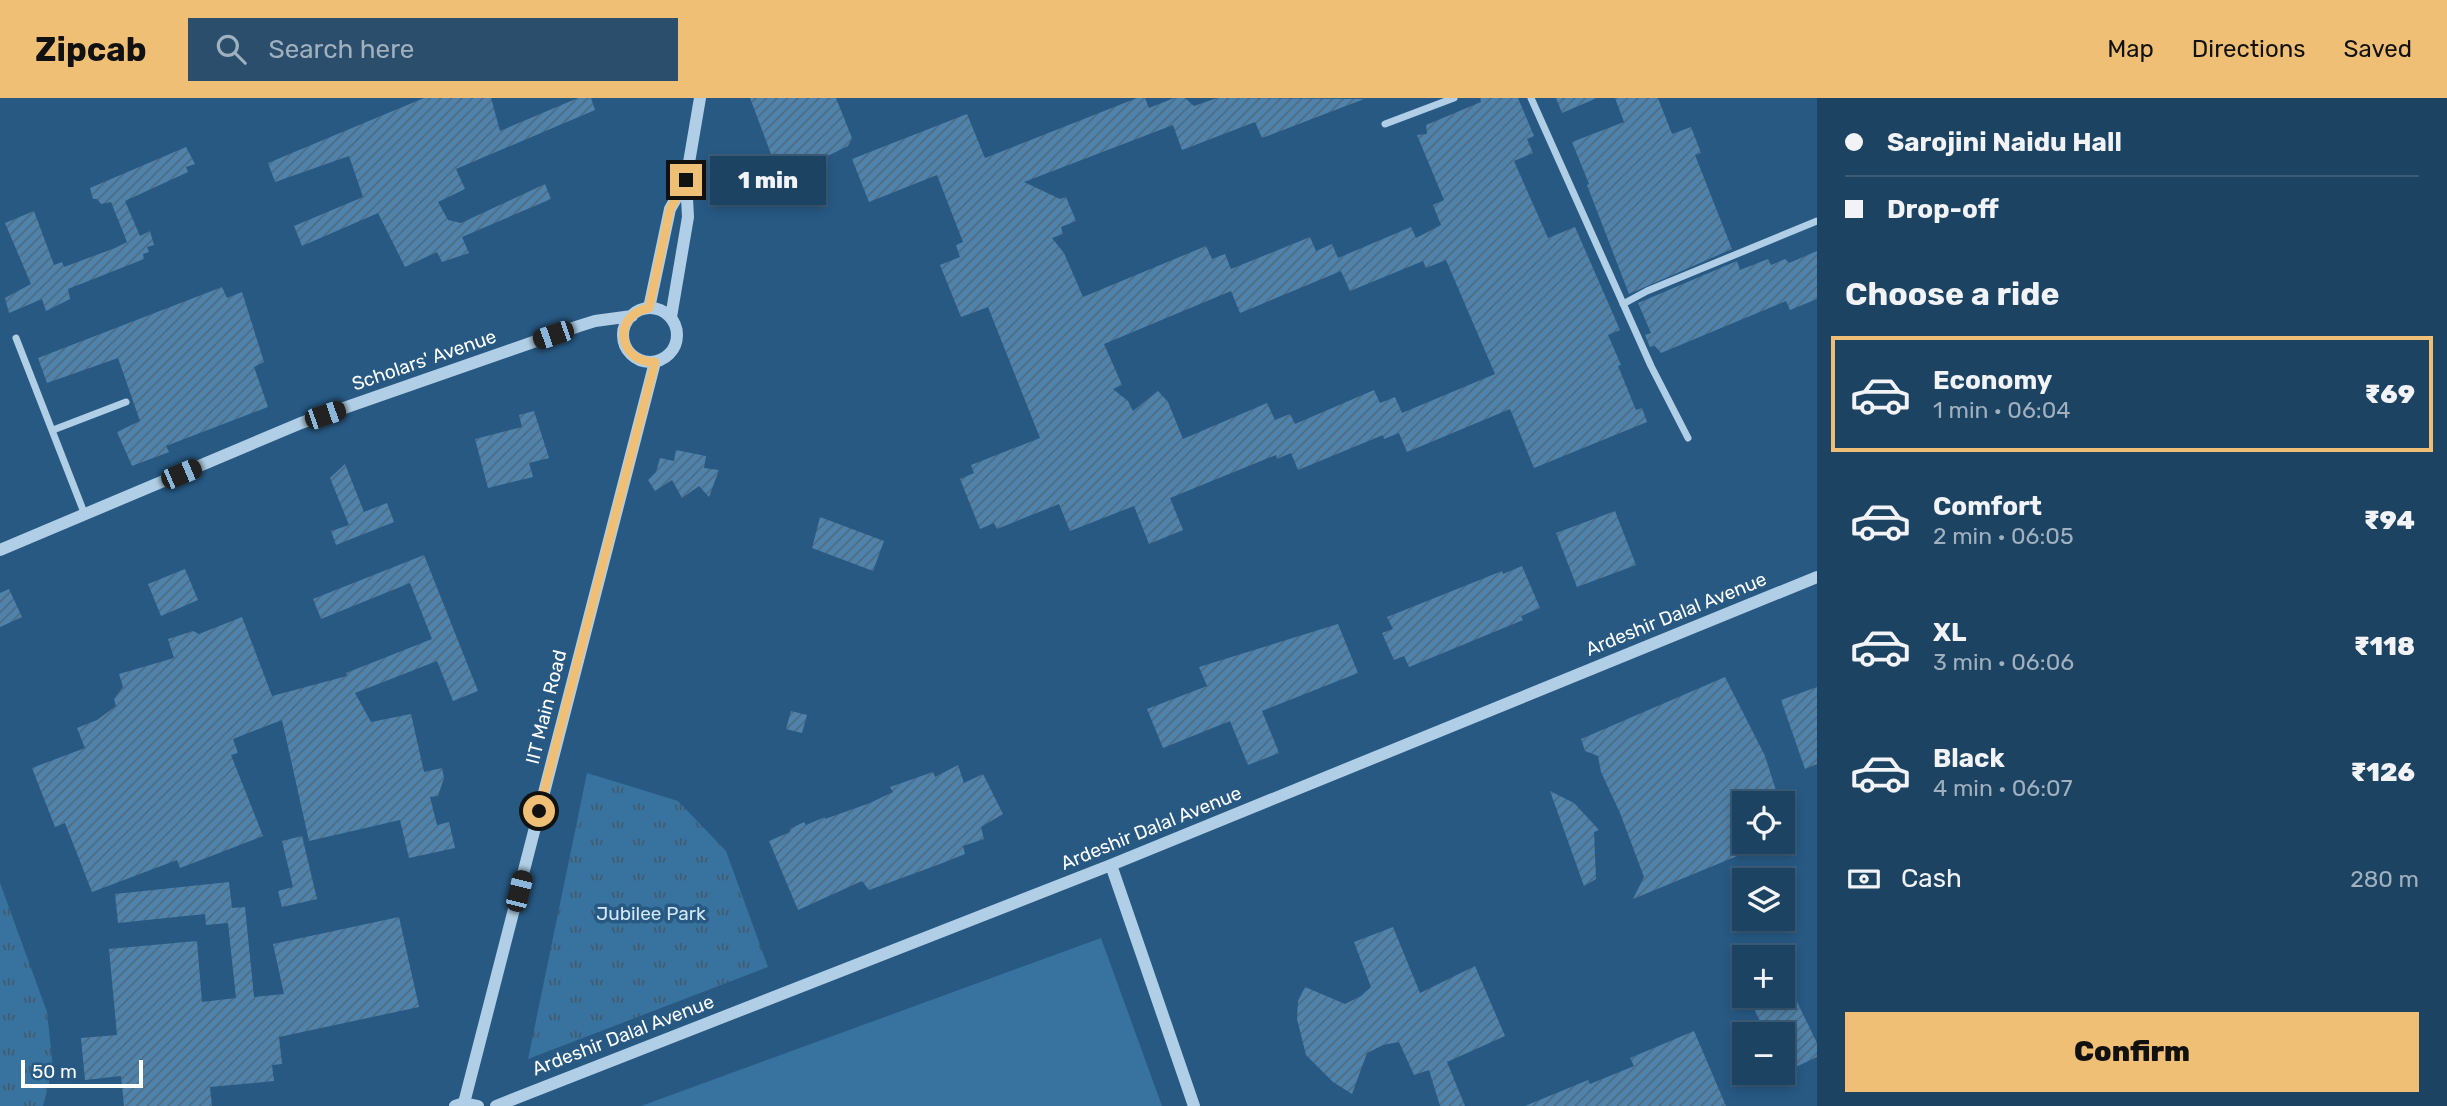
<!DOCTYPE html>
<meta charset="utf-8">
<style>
:root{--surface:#1d4362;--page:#2a4e6b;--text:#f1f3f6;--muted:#a0b0be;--line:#3b5c77;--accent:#efbf76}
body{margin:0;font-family:Rubik,sans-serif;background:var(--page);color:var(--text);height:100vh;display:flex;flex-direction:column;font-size:26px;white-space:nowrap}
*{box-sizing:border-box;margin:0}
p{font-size:23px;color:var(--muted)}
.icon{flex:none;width:38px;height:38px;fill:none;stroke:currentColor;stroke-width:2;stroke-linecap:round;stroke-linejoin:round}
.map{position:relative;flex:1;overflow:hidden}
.sheet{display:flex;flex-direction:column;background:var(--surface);width:630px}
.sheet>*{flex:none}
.guide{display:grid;align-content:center;height:154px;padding:0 28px;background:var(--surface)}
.fabs{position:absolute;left:1732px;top:693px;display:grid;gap:14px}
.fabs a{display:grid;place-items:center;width:63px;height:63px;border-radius:0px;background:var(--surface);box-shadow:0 4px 10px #0003,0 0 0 2px var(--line);font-size:35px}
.scale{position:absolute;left:21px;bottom:18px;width:122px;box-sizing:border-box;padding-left:7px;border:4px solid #fff;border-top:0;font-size:19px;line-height:24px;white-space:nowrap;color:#fff;-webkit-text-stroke:5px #275983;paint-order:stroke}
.end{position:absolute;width:32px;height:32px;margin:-16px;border:9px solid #efbf76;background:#111;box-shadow:0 0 0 4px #111}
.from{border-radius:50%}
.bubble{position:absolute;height:49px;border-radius:0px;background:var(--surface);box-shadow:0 4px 10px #0003,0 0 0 2px var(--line);font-size:23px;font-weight:800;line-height:49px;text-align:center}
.car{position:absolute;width:21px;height:42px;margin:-21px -10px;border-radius:9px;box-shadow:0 0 5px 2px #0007;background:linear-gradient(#222 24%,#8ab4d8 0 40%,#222 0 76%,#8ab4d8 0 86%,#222 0)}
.guide b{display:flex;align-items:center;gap:24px;height:66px;font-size:26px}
.guide b+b{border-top:2px solid var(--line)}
.guide i{width:18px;height:18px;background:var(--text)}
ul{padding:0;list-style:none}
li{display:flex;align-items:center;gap:21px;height:116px;margin:0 14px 10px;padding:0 14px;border:4px solid transparent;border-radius:0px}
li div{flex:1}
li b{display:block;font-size:26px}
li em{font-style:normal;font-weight:800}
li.active{border-color:var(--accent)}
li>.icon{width:63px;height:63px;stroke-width:1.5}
h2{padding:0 28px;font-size:32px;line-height:84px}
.pay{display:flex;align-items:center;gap:18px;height:77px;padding:0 28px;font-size:26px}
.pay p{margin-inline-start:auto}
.cta{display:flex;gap:14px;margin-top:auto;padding:14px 28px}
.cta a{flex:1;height:80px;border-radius:0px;background:var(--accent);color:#111;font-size:28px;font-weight:800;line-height:80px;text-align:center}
header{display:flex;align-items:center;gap:42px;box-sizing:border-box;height:98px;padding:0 35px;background:var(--accent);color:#111}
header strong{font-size:33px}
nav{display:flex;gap:38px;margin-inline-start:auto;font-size:24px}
.search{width:490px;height:63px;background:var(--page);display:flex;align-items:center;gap:18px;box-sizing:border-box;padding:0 24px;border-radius:0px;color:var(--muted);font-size:26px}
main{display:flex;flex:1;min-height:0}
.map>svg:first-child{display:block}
.park{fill:url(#park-tufts)}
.garden{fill:#38729f}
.building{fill:url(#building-hatch);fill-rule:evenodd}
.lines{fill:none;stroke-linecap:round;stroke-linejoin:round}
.minor{stroke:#b0cfe7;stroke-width:7}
.tertiary{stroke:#b0cfe7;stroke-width:12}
.route{stroke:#efbf76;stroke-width:9}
.labels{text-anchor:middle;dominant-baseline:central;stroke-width:7;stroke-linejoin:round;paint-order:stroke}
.street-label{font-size:19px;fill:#fff;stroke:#275983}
.park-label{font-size:19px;fill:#d4e7f6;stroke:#275983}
</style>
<header>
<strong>Zipcab</strong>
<div class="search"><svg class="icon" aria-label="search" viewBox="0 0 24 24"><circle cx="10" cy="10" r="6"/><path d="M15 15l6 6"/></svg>Search here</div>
<nav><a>Map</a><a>Directions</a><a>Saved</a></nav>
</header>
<main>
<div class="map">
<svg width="1817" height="1008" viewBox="0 0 1817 1008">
<defs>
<pattern id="park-tufts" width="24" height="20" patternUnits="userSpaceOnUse" patternTransform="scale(1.75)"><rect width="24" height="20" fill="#38729f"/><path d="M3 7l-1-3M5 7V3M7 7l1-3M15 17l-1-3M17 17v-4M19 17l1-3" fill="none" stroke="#445b6d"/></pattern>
<pattern id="building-hatch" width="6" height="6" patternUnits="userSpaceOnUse" patternTransform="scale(1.75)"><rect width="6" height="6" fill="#5083ab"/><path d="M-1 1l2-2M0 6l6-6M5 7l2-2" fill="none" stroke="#4e6a80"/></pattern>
</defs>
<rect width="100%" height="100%" fill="#275983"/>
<!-- park -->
<path class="park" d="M 587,675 L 678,703 L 726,753 L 768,869 L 528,961 Z
M 0,785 L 47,914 L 53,969 L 43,1008 L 0,1008 Z"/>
<!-- garden -->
<path class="garden" d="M 1101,840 L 1162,1008 L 641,1008 Z"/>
<!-- building -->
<path class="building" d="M 424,0 L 491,0 L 500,33 L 578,0 L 591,0 L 595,12 L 456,71 L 465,91 L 438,104 L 448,122 L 461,125 L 545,86 L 551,101 L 462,139 L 469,155 L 442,164 L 437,154 L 405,169 L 378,115 L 302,148 L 294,128 L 363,99 L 349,58 L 275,84 L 268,65 Z
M 750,0 L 836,0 L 852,40 L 848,48 L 815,64 L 810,58 L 777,72 Z
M 1137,0 L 1145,0 L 1149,10 L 1174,0 L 1185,0 L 1194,8 L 1217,0 L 1364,1 L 1262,40 L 1255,24 L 1182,52 L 1173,27 L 1024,84 L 1060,101 L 1066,99 L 1076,123 L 1061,129 L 1063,136 L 1052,140 L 1064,155 L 1083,199 L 1206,148 L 1212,161 L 1225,156 L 1231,171 L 1310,139 L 1316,153 L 1332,146 L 1338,160 L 1411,129 L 1416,140 L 1441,127 L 1433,107 L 1444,102 L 1417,37 L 1427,36 L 1426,27 L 1481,4 L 1480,0 L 1518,0 L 1534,38 L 1527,41 L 1533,55 L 1514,63 L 1548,140 L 1575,129 L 1620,232 L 1608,237 L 1621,267 L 1618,268 L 1636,312 L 1642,310 L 1647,324 L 1534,370 L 1510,311 L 1407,354 L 1399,335 L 1384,341 L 1383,337 L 1298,372 L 1291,355 L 1277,361 L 1276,357 L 1170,400 L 1183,432 L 1149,446 L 1134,408 L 1070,433 L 1059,406 L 997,431 L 994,425 L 980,431 L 960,381 L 974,375 L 971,367 L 1040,340 L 988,209 L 961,219 L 940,167 L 960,159 L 956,147 L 963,144 L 937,77 L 869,104 L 852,61 L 967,16 L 985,60 ZM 1446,162 L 1495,276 L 1402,315 L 1395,299 L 1380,305 L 1374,292 L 1295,326 L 1290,316 L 1275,322 L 1267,305 L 1183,341 L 1168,304 L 1158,293 L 1133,313 L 1128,303 L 1113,291 L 1122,287 L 1104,246 L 1231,193 L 1240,215 L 1341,173 L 1350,193 L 1423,163 L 1426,170 Z
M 1556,0 L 1597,0 L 1562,15 Z
M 1615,0 L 1658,0 L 1672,36 L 1691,29 L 1701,55 L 1695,57 L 1732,151 L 1629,196 L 1587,87 L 1589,86 L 1572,44 L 1624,24 Z
M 186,49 L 195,66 L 186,69 L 188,74 L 125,103 L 140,138 L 150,133 L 154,147 L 147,149 L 149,154 L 143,156 L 144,161 L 68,191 L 70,201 L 46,213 L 42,201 L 9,215 L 5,200 L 31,186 L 5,125 L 34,113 L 54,167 L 62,164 L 64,169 L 115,150 L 127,144 L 111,104 L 101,106 L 97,101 L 93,101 L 90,90 Z
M 1817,153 L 1817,201 L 1790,212 L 1786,203 L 1661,255 L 1655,248 L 1650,249 L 1645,237 L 1651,235 L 1638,205 L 1737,163 L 1740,172 L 1768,161 L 1771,167 L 1785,161 L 1789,165 Z
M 222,189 L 227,200 L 242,194 L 264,264 L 254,269 L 268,309 L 166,348 L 169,354 L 132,368 L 117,334 L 140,323 L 118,260 L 47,285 L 38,260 Z
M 534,313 L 549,360 L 529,365 L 533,379 L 488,390 L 475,341 L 522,329 L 519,317 Z
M 676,352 L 706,358 L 704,370 L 719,372 L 709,399 L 699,388 L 682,400 L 672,382 L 655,393 L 648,382 L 656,374 L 660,360 L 674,363 Z
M 345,366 L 364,414 L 387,405 L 394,424 L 336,447 L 331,433 L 349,427 L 330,380 Z
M 1615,413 L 1636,467 L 1577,489 L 1556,435 Z
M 820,419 L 884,443 L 873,473 L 812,450 Z
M 424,457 L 478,593 L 453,603 L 437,563 L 355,595 L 371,624 L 411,616 L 424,674 L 442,670 L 444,680 L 438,698 L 430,699 L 437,727 L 449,724 L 455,750 L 409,760 L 400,722 L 309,743 L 282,622 L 233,641 L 238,655 L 231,657 L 263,738 L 180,770 L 177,762 L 92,794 L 65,725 L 55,729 L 32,670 L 85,650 L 77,630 L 97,622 L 116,608 L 114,601 L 123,589 L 119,576 L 174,560 L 168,541 L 193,533 L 199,536 L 242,519 L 272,598 L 347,578 L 346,575 L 432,541 L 410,485 L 321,521 L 313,501 Z
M 1522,468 L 1540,510 L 1521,518 L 1523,522 L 1409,569 L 1404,558 L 1394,562 L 1382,535 L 1393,531 L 1387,519 L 1502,473 L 1503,476 Z
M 185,471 L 198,502 L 161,518 L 148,486 Z
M 9,491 L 22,519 L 0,529 L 0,495 Z
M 1338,526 L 1358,575 L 1262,613 L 1279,655 L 1248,667 L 1230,623 L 1163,650 L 1147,611 L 1207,588 L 1199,569 Z
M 1725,579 L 1765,658 L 1780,705 L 1745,705 L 1745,744 L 1771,744 L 1633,801 L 1644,779 L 1620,715 L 1601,674 L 1598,658 L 1585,653 L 1581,641 Z
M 1817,589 L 1817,666 L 1805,671 L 1781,602 Z
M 791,613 L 807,617 L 802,635 L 786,631 Z
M 958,667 L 964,685 L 983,676 L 1003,716 L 981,729 L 984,741 L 963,748 L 965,756 L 940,766 L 869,792 L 862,783 L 798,812 L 769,743 L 790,734 L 790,731 L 804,724 L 806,727 L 825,719 L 825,721 L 870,705 L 893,694 L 890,689 L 933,674 L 935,679 Z
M 1550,693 L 1574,705 L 1599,732 L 1594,734 L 1596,781 L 1584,788 Z
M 302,738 L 317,801 L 282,809 L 278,793 L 293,789 L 282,743 Z
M 229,784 L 232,810 L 245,809 L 254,899 L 284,896 L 273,846 L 399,819 L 419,909 L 279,939 L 282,966 L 272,967 L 274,983 L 210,989 L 212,1008 L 124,1008 L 121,978 L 85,982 L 81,940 L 117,937 L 109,851 L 197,843 L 202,904 L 236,900 L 228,825 L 206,827 L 205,816 L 118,825 L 115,796 Z
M 1393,829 L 1420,895 L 1475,868 L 1505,938 L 1447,964 L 1465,1008 L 1440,1008 L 1429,972 L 1414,977 L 1399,944 L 1383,947 L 1367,955 L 1352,996 L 1333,984 L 1306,957 L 1297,921 L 1298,903 L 1305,889 L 1345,906 L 1361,898 L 1371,889 L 1354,844 Z
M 1783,875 L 1817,945 L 1817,959 L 1783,975 L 1783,936 L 1766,936 L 1748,898 L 1783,898 Z
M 1694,933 L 1726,1008 L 1525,1008 L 1588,982 L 1590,986 L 1634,968 L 1630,960 Z"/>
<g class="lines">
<!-- minor -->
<path class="minor" d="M 1531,0 L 1651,268 L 1688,340
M 1385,26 L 1454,0
M 1623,206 L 1647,193 L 1817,123
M 16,240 L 85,417
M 53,332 L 126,304"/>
<!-- tertiary -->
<path class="tertiary" d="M 649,210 L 670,111 L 686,83
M623 237a27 27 0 1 1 54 0a27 27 0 1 1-54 0Z
M 671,219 L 688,119 L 686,82 L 700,0
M 0,452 L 301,325 L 579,228 L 595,223 L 632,218
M 1111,767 L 1194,1008
M 464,1005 L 655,264
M 455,1008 L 464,1005 L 478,1008
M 496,1008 L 1111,767 L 1817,479"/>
</g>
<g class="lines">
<!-- route -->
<path class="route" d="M 539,713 L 655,264 C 617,265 612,216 649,210 L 670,111 L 686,82"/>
</g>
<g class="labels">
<!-- street labels -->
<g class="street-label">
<text transform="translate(424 262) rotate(-19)">Scholars' Avenue</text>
<text transform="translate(1676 516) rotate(-22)">Ardeshir Dalal Avenue</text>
<text transform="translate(546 609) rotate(-76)">IIT Main Road</text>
<text transform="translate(1151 730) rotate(-22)">Ardeshir Dalal Avenue</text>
<text transform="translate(623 937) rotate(-21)">Ardeshir Dalal Avenue</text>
</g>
<!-- park labels -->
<g class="park-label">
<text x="651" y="815">Jubilee Park</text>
</g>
</g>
</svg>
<div class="fabs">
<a><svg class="icon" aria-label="locate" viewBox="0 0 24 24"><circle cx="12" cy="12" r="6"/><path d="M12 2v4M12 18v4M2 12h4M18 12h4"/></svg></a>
<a><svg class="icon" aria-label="layers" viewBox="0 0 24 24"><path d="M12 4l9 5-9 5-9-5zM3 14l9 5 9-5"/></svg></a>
<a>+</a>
<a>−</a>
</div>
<div class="scale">50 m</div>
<i class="end from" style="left:539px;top:713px"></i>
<i class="end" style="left:686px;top:82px"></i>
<div class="bubble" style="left:710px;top:58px;width:116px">1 min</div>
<i class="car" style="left:553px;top:237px;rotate:251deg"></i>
<i class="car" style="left:325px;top:317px;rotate:71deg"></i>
<i class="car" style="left:181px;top:376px;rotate:67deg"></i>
<i class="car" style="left:519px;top:793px;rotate:14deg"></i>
</div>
<section class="sheet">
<div class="guide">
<b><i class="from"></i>Sarojini Naidu Hall</b>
<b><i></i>Drop-off</b>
</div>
<h2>Choose a ride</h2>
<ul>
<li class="active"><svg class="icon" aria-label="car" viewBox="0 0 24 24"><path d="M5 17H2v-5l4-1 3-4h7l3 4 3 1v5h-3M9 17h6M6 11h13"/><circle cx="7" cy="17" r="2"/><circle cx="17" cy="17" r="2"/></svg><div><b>Economy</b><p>1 min · 06:04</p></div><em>₹69</em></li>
<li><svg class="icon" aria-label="car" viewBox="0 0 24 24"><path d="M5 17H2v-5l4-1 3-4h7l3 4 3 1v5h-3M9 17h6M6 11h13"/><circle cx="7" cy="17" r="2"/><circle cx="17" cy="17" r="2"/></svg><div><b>Comfort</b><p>2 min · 06:05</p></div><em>₹94</em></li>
<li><svg class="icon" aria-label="car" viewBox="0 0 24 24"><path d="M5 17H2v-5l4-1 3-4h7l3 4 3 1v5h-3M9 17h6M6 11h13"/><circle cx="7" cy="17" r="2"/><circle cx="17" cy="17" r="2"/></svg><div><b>XL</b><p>3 min · 06:06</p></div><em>₹118</em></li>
<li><svg class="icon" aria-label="car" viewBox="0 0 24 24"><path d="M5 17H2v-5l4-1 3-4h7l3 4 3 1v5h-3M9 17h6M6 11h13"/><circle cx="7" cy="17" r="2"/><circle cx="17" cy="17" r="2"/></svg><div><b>Black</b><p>4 min · 06:07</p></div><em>₹126</em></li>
</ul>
<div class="pay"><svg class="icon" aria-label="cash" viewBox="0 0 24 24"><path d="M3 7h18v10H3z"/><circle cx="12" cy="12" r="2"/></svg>Cash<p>280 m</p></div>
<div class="cta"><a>Confirm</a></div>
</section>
</main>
